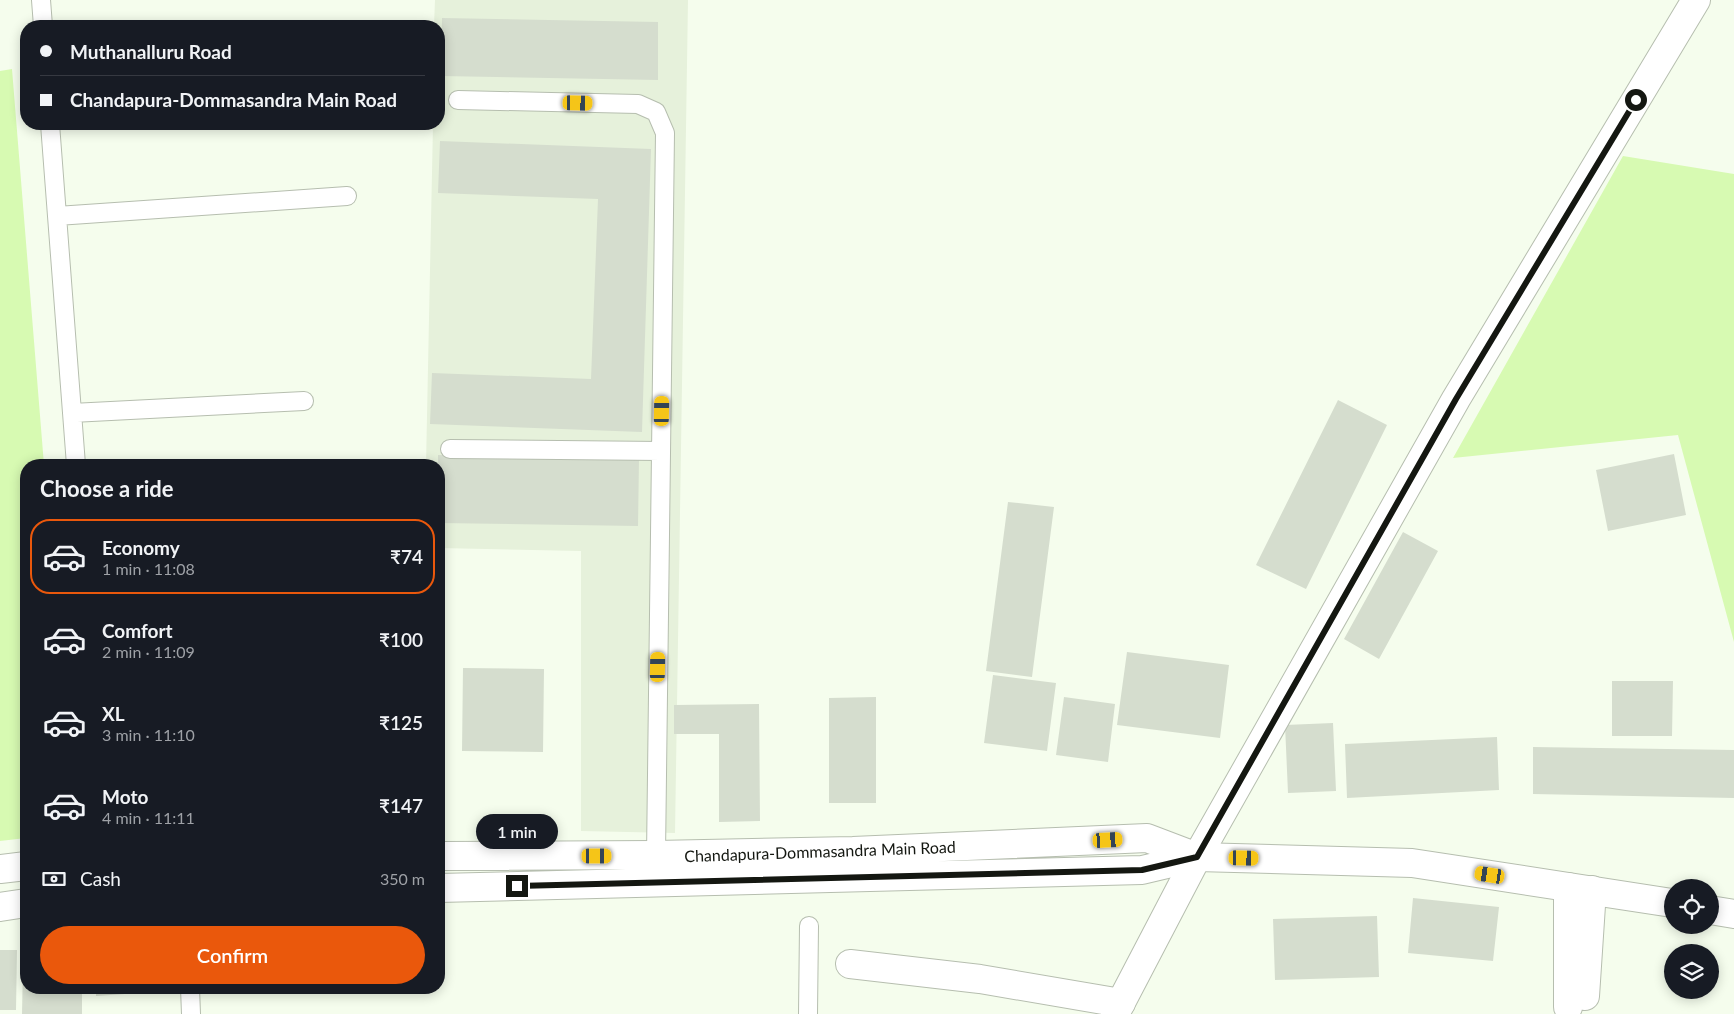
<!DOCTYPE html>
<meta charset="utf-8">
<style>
:root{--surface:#171b24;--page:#20242c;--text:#f1f3f6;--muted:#9ea1a6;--line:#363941;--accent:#ea580c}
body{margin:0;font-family:Lato,sans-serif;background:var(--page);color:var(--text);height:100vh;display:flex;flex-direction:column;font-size:19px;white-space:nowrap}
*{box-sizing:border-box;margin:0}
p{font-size:16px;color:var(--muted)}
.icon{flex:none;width:28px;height:28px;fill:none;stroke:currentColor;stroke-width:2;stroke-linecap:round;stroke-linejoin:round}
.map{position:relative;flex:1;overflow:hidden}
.panel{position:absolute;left:20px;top:459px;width:425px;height:535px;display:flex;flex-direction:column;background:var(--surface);border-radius:20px;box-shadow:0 2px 12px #0003}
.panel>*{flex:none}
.banner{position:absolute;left:20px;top:20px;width:425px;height:110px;border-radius:20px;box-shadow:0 2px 12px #0003;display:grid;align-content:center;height:110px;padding:0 20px;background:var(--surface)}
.controls{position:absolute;left:1664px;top:879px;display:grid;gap:10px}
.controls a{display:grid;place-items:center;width:55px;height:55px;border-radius:50%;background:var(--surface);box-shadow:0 2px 12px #0003;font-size:25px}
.end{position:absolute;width:22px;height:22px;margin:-11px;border:6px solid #141711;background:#fff;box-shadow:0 0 0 2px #fff}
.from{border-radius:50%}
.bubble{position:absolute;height:35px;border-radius:18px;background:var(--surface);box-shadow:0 2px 12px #0003;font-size:16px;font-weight:600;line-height:35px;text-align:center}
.car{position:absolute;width:15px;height:30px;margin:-15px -8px;border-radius:6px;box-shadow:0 0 4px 1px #0007;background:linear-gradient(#f5c518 24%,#345 0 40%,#f5c518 0 76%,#345 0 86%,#f5c518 0)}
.banner b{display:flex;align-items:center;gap:18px;height:48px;font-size:19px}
.banner b+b{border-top:1px solid var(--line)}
.banner i{width:12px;height:12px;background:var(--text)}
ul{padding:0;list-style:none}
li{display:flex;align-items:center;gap:15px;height:75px;margin:0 10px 8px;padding:0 10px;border:2px solid transparent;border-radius:20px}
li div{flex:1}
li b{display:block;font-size:19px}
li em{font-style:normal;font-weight:600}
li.active{border-color:var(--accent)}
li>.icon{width:45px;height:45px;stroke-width:1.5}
h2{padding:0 20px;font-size:22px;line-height:60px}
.pay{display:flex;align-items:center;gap:12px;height:55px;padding:0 20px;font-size:19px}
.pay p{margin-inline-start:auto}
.cta{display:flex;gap:10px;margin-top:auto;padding:10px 20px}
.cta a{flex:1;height:58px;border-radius:30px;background:var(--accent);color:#fff;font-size:20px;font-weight:600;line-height:58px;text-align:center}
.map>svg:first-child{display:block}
.built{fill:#e6f1db}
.green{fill:#d7fab2}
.building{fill:#d5ddce}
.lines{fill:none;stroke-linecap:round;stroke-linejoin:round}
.service-casing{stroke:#b6beaf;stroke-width:20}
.minor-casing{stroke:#b6beaf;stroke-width:30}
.tertiary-casing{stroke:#b6beaf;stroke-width:30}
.secondary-casing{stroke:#b6beaf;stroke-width:30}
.service{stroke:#fff;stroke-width:18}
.minor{stroke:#fff;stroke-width:28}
.tertiary{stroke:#fff;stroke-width:28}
.secondary{stroke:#fff;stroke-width:28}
.route{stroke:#141711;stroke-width:6}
.labels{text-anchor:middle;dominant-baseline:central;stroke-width:4;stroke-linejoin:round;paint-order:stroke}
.street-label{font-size:16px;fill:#141711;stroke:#fff}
</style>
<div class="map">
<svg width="1734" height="1014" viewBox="0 0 1734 1014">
<rect width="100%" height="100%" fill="#f5fded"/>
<!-- built -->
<path class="built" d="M 435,0 L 688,0 L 675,833 L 581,831 L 581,551 L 439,548 L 439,465 L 426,465 L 433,124 L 439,124 L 439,26 L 434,26 Z"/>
<!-- green -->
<path class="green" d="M 12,69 L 44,465 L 26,465 L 26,838 L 0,841 L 0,71 Z
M 1623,156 L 1734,174 L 1734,642 L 1678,435 L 1453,458 Z"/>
<!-- building -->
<path class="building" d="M 442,18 L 658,22 L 658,80 L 441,76 Z
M 440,141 L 651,149 L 642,432 L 430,424 L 432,373 L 591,379 L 598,199 L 438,193 Z
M 1338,400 L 1387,425 L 1306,589 L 1256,565 Z
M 1674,454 L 1686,515 L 1608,531 L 1596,470 Z
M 438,455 L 639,459 L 638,526 L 439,523 Z
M 1008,502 L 1054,507 L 1032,677 L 986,671 Z
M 1403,532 L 1438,551 L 1379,659 L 1344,639 Z
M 1127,652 L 1229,665 L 1220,738 L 1117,725 Z
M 463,668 L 544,669 L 543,752 L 462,751 Z
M 993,675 L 1056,683 L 1047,751 L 984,743 Z
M 1612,681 L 1673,681 L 1672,736 L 1612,736 Z
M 876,697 L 876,803 L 829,803 L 829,698 Z
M 1064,697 L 1115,704 L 1108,762 L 1056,755 Z
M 759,704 L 760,821 L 719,822 L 719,734 L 674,734 L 674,705 Z
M 1333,723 L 1336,791 L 1288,793 L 1285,725 Z
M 1497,737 L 1499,790 L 1347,798 L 1345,744 Z
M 1533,747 L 1734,750 L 1734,798 L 1533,794 Z
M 1413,898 L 1499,907 L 1493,961 L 1408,953 Z
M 1377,916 L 1379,977 L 1275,980 L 1273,919 Z
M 0,950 L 17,950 L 16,1010 L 0,1010 Z
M 23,965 L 26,965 L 26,988 L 82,988 L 82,1014 L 22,1014 Z
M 96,988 L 139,988 L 139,993 L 96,996 Z"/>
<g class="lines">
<defs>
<path id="service" d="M 41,0 L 43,26
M 458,100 L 638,104 L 656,112 L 665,133 L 656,855
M 50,124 L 76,465
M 57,216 L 347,196
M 72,413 L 304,401
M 450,449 L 661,451
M 190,988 L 191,1014
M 808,1014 L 809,926"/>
<path id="minor" d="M 1568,887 L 1568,1007
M 850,964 L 980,979 L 1121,1003
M 1585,996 L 1592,890"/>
<path id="tertiary" d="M 1115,1014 L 1197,857 L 1456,399 L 1696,0"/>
<path id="secondary" d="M 439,856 L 656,855 L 853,851 L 1147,838 L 1197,857
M 0,869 L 26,866
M 439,888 L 1142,870 L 1197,857 L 1412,863 L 1672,903
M 0,907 L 26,903
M 1710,910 L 1734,914"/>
</defs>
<!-- service casing -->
<use href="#service" class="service-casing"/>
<!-- minor casing -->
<use href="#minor" class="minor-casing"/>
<!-- tertiary casing -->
<use href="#tertiary" class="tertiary-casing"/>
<!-- secondary casing -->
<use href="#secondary" class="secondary-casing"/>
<!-- service -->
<use href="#service" class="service"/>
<!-- minor -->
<use href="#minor" class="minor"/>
<!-- tertiary -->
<use href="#tertiary" class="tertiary"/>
<!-- secondary -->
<use href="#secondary" class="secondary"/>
</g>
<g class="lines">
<!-- route -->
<path class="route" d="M 517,886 L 1142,870 L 1197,857 L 1456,399 L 1636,100"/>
</g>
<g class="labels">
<!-- street labels -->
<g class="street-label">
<text transform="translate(820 851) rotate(-2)">Chandapura-Dommasandra Main Road</text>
</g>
</g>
</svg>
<div class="controls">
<a><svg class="icon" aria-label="locate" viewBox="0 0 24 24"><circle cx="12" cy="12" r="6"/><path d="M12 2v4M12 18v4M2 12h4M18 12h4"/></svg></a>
<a><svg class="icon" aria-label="layers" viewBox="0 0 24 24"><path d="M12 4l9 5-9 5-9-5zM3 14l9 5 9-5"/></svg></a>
</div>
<i class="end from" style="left:1636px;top:100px"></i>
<i class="end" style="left:517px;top:886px"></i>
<div class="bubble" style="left:476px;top:814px;width:82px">1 min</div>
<i class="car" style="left:578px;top:103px;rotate:91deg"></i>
<i class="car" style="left:662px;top:411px;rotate:1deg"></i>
<i class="car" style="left:658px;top:667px;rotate:1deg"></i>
<i class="car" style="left:1108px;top:840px;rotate:87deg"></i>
<i class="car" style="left:597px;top:856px;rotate:90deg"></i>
<i class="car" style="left:1244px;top:858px;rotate:91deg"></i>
<i class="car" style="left:1490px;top:875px;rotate:279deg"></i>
<div class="banner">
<b><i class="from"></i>Muthanalluru Road</b>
<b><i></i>Chandapura-Dommasandra Main Road</b>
</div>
<section class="panel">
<h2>Choose a ride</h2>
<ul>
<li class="active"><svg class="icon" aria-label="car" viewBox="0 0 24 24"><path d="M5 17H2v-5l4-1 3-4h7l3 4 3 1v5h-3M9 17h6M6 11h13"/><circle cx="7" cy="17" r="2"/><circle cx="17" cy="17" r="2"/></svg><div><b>Economy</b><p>1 min · 11:08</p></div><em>₹74</em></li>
<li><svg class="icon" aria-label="car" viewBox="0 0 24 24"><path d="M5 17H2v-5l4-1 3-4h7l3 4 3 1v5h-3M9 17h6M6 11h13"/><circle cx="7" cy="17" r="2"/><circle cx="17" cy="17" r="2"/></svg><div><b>Comfort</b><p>2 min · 11:09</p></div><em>₹100</em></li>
<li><svg class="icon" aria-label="car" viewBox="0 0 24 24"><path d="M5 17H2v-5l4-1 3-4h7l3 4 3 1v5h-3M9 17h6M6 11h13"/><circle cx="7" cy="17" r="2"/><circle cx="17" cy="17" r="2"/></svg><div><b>XL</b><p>3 min · 11:10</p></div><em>₹125</em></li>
<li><svg class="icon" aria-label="car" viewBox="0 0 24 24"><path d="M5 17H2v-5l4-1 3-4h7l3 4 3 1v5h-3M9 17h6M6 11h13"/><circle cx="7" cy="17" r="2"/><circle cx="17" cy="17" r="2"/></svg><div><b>Moto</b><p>4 min · 11:11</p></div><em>₹147</em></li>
</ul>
<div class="pay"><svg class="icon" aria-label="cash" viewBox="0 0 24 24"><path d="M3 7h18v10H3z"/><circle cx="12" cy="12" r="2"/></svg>Cash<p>350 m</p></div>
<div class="cta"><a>Confirm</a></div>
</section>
</div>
